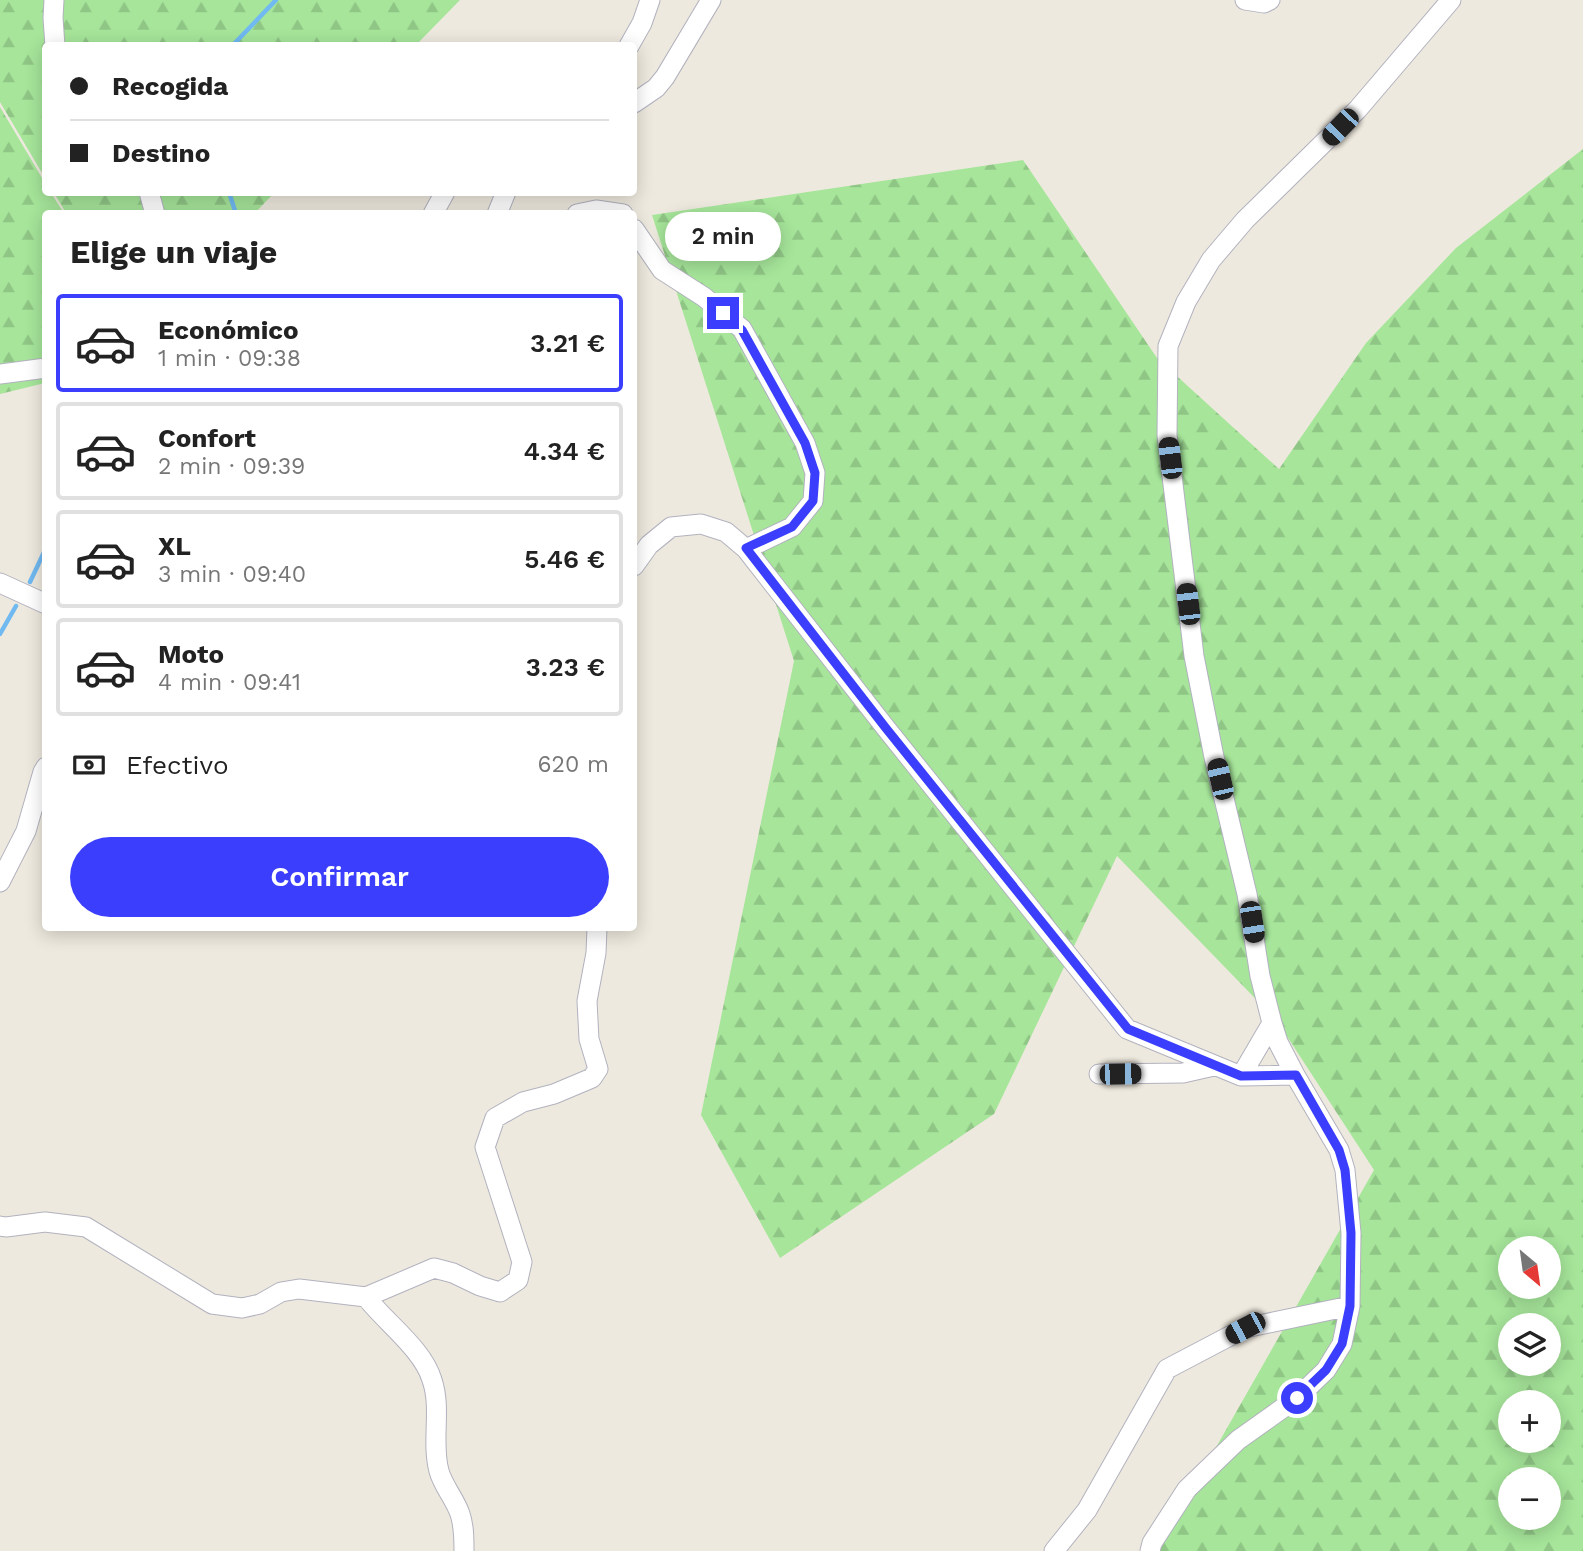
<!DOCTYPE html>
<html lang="es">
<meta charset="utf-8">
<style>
:root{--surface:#fff;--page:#f6f6f6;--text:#222;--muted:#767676;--line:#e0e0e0;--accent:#3b3ffd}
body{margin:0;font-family:"Work Sans",sans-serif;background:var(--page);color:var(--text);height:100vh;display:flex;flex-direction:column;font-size:26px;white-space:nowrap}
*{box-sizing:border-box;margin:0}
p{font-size:23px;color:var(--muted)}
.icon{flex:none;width:38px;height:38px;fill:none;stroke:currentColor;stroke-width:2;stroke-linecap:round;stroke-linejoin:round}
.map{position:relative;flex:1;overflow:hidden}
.panel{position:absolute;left:42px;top:210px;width:595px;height:721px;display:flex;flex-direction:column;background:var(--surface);border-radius:7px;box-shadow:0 4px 18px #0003}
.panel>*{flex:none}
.top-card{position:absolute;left:42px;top:42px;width:595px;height:154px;border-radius:7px;box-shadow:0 4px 18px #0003;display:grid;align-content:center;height:154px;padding:0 28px;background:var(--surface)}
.needle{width:46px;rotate:151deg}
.controls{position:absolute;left:1498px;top:1236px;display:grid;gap:14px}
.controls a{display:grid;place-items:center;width:63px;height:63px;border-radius:50%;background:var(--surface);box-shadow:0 4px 18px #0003;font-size:35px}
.end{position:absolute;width:32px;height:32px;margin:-16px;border:9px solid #3b3ffd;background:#fff;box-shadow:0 0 0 4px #fff}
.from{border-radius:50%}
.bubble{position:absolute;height:49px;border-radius:24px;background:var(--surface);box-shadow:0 4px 18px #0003;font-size:23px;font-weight:600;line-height:49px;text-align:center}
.car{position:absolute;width:21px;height:42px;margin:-21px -10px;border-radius:9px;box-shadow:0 0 5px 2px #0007;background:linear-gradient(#222 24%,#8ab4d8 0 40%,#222 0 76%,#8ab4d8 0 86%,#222 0)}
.top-card b{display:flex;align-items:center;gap:24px;height:66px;font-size:26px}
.top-card b+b{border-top:2px solid var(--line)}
.top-card i{width:18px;height:18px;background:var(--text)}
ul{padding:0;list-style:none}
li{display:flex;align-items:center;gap:21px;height:98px;margin:0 14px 10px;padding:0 14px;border:4px solid var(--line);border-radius:7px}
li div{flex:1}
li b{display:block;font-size:26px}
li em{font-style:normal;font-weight:600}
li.current{border-color:var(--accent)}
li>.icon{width:63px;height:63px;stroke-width:1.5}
h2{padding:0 28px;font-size:32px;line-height:84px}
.pay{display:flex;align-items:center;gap:18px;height:77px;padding:0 28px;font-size:26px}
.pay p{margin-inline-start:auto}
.action{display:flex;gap:14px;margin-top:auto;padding:14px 28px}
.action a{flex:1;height:80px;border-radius:42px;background:var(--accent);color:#fff;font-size:28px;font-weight:600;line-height:80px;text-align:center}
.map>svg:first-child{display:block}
.forest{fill:url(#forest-firs);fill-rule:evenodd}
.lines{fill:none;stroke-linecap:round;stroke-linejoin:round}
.stream{stroke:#70b9f1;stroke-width:4.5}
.minor-casing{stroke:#b2b2bf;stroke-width:21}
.minor{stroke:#fff;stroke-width:19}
.route{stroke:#3b3ffd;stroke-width:9}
</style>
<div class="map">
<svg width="1583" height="1551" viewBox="0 0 1583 1551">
<defs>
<pattern id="forest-firs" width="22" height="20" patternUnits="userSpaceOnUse" patternTransform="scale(1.75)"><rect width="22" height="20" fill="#a6e59a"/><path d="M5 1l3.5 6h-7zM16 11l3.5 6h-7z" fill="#8fc585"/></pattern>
</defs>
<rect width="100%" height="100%" fill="#eee9de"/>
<!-- forest -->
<path class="forest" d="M 0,0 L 460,0 L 416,45 L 46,46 L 45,178 L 0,102 Z
M 0,107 L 45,183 L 46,192 L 51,193 L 64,213 L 46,214 L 45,383 L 0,394 Z
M 1583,149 L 1583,1551 L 1157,1551 L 1374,1170 L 1277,1021 L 1117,856 L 994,1114 L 780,1258 L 701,1115 L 794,661 L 652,215 L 1023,160 L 1157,358 L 1279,469 L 1366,343 L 1456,248 ZM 1510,1248 L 1549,1248 L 1549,1286 L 1510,1286 ZM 1510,1325 L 1549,1325 L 1549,1363 L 1510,1363 ZM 1510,1402 L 1549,1402 L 1549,1440 L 1510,1440 ZM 1510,1479 L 1549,1479 L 1549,1517 L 1510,1517 Z
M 54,193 L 274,193 L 254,214 L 66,213 Z"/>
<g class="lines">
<!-- stream -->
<path class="stream" d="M 232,46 L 276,0
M 229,192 L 236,214
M 30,582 L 46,548
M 0,634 L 16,606"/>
<defs>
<path id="minor" d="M 54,0 L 53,18 L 55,46
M 1245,0 L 1264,3 L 1270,0
M 629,46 L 642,23 L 650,0
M 634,103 L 656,88 L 665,77 L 711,0
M 149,192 L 155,214
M 433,214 L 445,192
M 497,214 L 506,192
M 577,214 L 596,210 L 623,214
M 634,229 L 662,270 L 704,297 L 742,329 L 805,443 L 815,473 L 813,501 L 792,527 L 746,549
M 0,374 L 46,368
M 634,566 L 649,545 L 671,527 L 701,524 L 726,532 L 746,549 L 885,727 L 1127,1029 L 1241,1076 L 1295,1075
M 0,583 L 46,604
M 0,882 L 26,831 L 43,772 L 46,767
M 1099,1074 L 1183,1073 L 1214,1066
M 1241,1076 L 1272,1023
M 0,1226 L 6,1227 L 45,1222 L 86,1227 L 212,1304 L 242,1308 L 260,1304 L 281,1292 L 299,1289 L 366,1297 L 434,1268 L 453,1273 L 480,1286 L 500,1292 L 518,1280 L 522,1262 L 485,1147 L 495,1118 L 523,1102 L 554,1094 L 592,1078 L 598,1069 L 589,1039 L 587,1001 L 596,953 L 597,928
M 366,1297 C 385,1322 423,1349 432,1380 C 442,1409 431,1441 439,1471 C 443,1486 455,1499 460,1514 C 464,1526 464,1538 464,1551
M 1054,1551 L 1087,1510 L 1167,1369 L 1245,1328 L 1350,1306
M 1150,1551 L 1152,1543 L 1187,1489 L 1238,1440 L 1297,1398 L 1326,1370 L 1342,1344 L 1350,1306 L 1351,1233 L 1345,1170 L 1339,1150 L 1295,1075 L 1278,1042 L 1272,1023 L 1260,976 L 1247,894 L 1214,757 L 1194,656 L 1167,435 L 1168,346 L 1186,302 L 1211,260 L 1245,220 L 1358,109 L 1451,0"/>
</defs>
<!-- minor casing -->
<use href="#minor" class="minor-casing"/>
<!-- minor -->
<use href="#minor" class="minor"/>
</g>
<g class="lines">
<!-- route -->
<path class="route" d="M 723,313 L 742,330 L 805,443 L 815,473 L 813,501 L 792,527 L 746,548 L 885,727 L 1128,1029 L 1241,1076 L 1296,1075 L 1339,1150 L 1345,1170 L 1351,1233 L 1350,1306 L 1342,1344 L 1326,1370 L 1297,1398"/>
</g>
</svg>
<div class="controls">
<a><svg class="needle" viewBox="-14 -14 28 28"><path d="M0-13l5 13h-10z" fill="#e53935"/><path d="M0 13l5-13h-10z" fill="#767676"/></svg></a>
<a><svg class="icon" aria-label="layers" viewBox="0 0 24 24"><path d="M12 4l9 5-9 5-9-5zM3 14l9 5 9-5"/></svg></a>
<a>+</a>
<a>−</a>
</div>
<i class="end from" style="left:1297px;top:1398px"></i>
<i class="end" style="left:723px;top:313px"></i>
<div class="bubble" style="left:665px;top:212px;width:116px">2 min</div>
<i class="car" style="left:1340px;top:127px;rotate:224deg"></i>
<i class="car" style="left:1170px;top:458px;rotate:353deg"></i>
<i class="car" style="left:1188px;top:604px;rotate:353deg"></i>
<i class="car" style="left:1220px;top:779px;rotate:347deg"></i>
<i class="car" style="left:1252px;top:922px;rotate:171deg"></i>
<i class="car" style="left:1120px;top:1074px;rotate:89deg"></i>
<i class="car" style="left:1245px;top:1328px;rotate:242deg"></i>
<div class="top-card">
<b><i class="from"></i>Recogida</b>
<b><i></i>Destino</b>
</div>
<section class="panel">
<h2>Elige un viaje</h2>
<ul>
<li class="current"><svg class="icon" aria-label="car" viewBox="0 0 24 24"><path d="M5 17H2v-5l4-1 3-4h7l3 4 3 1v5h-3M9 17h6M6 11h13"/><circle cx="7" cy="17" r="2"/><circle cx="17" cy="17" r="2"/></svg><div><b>Económico</b><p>1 min · 09:38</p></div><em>3.21 €</em></li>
<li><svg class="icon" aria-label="car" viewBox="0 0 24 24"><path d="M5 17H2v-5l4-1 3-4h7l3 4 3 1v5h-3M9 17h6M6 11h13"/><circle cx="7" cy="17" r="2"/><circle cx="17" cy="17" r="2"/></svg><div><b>Confort</b><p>2 min · 09:39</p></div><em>4.34 €</em></li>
<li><svg class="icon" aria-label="car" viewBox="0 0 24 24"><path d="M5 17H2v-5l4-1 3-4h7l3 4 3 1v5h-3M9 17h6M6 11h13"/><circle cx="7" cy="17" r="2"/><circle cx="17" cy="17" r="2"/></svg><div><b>XL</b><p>3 min · 09:40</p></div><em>5.46 €</em></li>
<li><svg class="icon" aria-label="car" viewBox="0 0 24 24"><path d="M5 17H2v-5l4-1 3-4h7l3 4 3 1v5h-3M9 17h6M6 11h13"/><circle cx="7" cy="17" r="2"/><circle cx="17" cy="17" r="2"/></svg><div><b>Moto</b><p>4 min · 09:41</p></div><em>3.23 €</em></li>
</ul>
<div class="pay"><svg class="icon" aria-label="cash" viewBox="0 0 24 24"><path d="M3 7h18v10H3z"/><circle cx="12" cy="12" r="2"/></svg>Efectivo<p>620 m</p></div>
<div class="action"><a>Confirmar</a></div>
</section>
</div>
